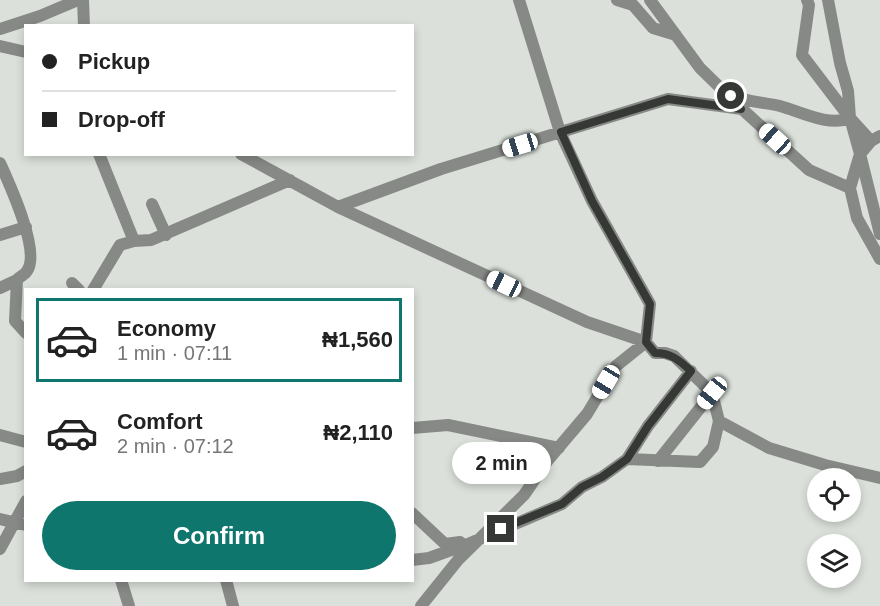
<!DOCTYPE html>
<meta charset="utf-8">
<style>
:root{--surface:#fff;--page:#f2f2f2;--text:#222;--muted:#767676;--line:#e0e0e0;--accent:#0f766e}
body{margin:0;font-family:Arial,sans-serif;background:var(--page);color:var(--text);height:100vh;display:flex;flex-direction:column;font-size:22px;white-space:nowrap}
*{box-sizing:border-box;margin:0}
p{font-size:20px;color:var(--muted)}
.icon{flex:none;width:33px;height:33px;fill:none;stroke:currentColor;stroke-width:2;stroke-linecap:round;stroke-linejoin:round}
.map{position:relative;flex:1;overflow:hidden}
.panel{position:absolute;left:24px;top:288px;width:390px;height:294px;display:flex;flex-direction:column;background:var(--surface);border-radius:0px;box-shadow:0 3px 9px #0003}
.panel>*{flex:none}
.hud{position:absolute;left:24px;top:24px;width:390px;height:132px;border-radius:0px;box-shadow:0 3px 9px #0003;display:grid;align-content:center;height:132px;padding:0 18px;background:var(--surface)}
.tools{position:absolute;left:807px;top:468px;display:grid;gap:12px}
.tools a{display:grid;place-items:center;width:54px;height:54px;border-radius:50%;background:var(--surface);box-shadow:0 3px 9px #0003;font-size:30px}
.end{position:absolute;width:27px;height:27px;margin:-14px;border:8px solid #363835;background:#fff;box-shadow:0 0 0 3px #fff}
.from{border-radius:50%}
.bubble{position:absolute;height:42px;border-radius:21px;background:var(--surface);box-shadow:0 3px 9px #0003;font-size:20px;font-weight:600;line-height:42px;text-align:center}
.car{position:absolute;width:18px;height:36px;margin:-18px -9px;border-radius:8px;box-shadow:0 0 4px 2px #0007;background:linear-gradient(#fff 24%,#345 0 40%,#fff 0 76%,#345 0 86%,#fff 0)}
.hud b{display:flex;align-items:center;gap:21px;height:57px;font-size:22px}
.hud b+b{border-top:2px solid var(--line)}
.hud i{width:15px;height:15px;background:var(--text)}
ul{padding:10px 0 0;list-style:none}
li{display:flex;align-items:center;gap:18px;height:84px;margin:0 12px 9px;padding:0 6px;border:3px solid transparent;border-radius:0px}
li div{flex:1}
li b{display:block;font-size:22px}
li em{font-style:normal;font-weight:600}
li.on{border-color:var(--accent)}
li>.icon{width:54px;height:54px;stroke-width:1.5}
.primary-button{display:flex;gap:12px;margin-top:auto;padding:12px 18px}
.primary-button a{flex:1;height:69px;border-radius:36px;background:var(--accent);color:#fff;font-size:24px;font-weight:600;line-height:69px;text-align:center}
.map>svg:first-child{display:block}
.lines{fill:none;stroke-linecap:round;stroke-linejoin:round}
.minor{stroke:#878987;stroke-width:12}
.route{stroke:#363835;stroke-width:8}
</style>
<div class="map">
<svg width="880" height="606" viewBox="0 0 880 606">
<rect width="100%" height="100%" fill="#dbe0da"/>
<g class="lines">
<!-- minor -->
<path class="minor" d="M 83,0 L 84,26
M 617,0 L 633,5 L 653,28 L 676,35
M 650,0 L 700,68 L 742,109 L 809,170 L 850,188 L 857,218 L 880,259
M 807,0 L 809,5 L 802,55 L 850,118 L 871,141
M 828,0 L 840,63 L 848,91 L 850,118 L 860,154 L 850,188
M 0,29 L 40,16 L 78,0
M 0,46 L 26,52
M 729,94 C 744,102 763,102 780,106 C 801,112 829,127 850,118
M 880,136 L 871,141 L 860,154 L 880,234
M 99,154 L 134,241
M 241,154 L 338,207 L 587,322 L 646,342 L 655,353 L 665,353 L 674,356 L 712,393 L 719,421 L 769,448 L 825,465 L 880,478
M 0,163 C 9,183 41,252 27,271 C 25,275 20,276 17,280 L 15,321 L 26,333
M 152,204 L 166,235
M 338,207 L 441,169 L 668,99 L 742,109
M 0,235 L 26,227
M 72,283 L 79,290
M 0,288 L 17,280
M 93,290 L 120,245 L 134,241 L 151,240 L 290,180
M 412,428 L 448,425 L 559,448
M 0,435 L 26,442
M 627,459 L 700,462 L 713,447 L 719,421
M 658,461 L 712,393
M 0,479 L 17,476 L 26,471
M 412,513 L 445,544 L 460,542
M 0,519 L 26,525
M 0,549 L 26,501
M 412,560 L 429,558 L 468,544 L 562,504 L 582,487 L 602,477 L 627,459 L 648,426 L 691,371
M 121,580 L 129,606
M 226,580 L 233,606
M 421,606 L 458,560 L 524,495 L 548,460 L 587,414 L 616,366 L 646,342 L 650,304 L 592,201 L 560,132 L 519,0"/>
</g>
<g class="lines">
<!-- route -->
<path class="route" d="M 501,529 L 562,504 L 582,487 L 602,477 L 627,459 L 648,426 L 691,371 C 679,360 671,353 655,353 L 646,342 L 650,304 L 592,201 L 561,132 L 668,99 L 741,109 L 723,90 L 731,96"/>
</g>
</svg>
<div class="tools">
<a><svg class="icon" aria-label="locate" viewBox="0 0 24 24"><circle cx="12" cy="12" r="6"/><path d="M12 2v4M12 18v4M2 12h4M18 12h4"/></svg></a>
<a><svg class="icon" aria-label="layers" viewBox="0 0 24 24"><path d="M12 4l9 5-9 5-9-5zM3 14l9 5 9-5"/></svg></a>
</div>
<i class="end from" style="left:731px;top:96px"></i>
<i class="end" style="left:501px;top:529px"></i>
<div class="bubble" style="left:452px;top:442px;width:99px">2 min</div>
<i class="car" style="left:775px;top:139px;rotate:312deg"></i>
<i class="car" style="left:520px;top:145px;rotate:253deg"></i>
<i class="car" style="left:504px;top:284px;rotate:295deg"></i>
<i class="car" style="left:606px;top:382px;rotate:211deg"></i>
<i class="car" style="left:712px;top:393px;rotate:219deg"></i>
<div class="hud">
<b><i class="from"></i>Pickup</b>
<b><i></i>Drop-off</b>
</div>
<section class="panel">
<ul>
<li class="on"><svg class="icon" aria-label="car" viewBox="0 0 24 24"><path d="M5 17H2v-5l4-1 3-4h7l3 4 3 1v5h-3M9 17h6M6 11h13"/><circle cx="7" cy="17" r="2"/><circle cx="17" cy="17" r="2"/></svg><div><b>Economy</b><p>1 min · 07:11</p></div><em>₦1,560</em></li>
<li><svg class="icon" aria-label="car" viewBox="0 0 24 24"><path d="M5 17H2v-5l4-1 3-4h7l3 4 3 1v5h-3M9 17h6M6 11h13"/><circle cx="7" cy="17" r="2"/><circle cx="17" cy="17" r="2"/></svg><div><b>Comfort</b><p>2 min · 07:12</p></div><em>₦2,110</em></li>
</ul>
<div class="primary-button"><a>Confirm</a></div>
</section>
</div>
